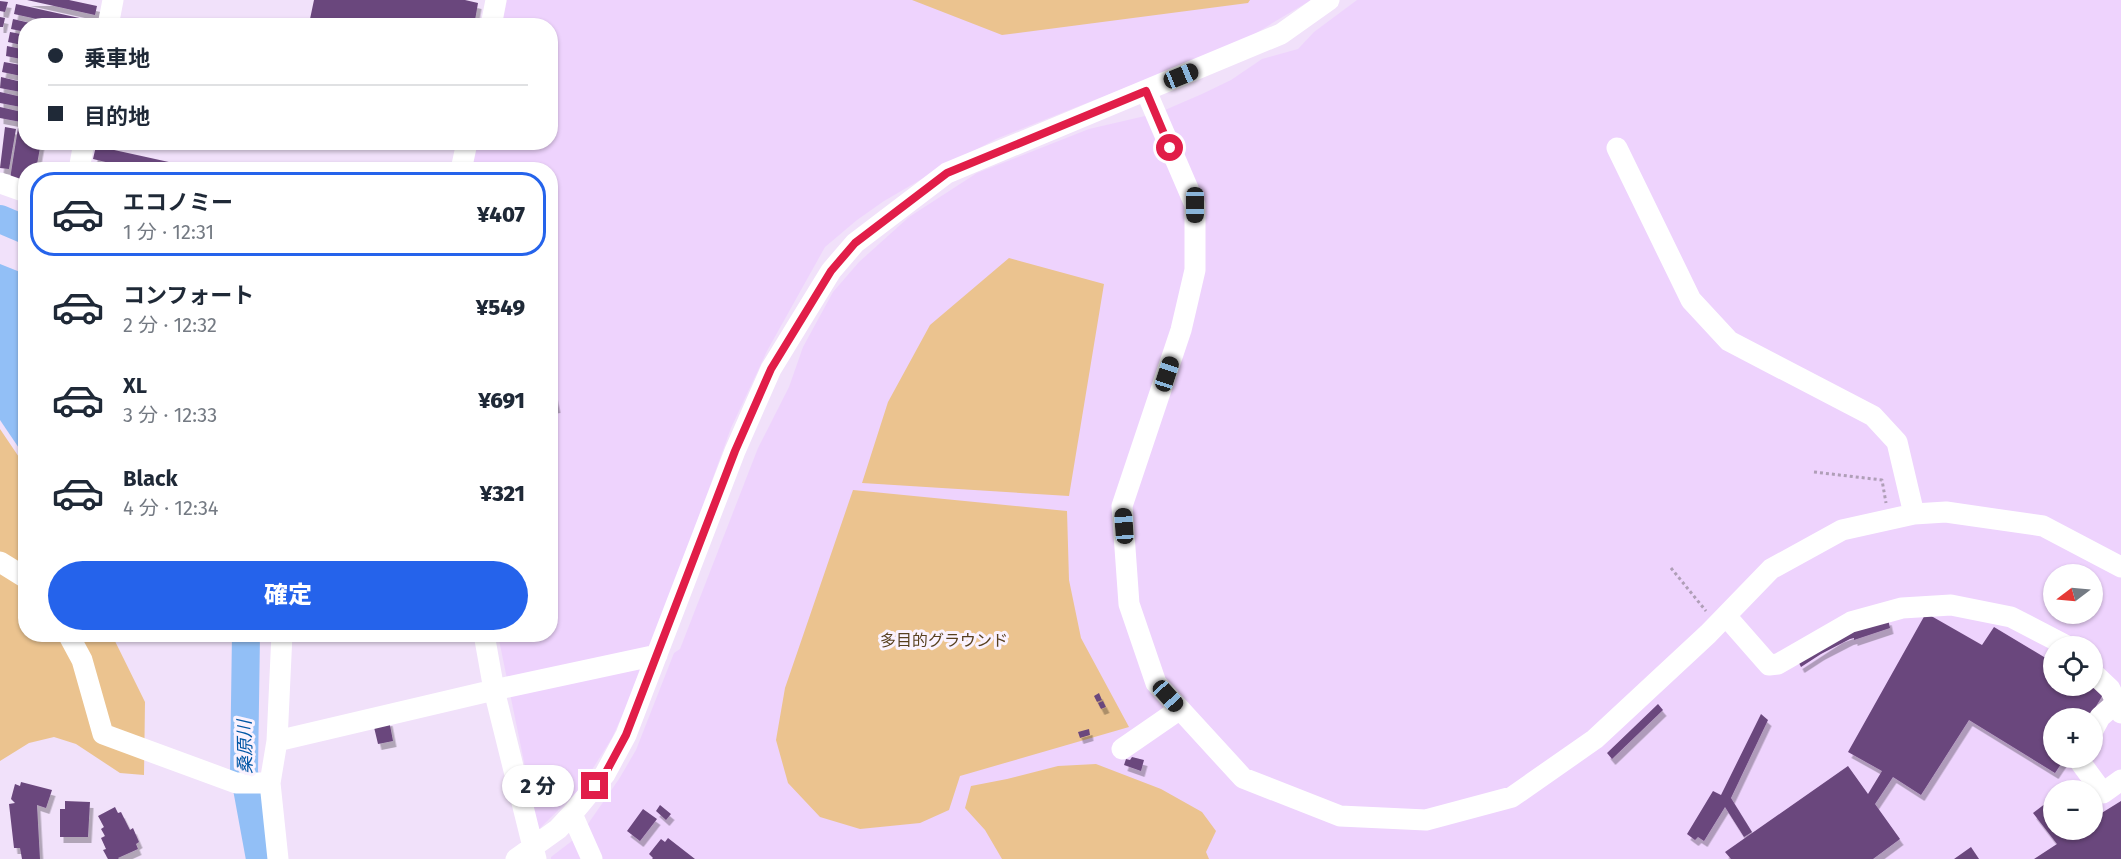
<!DOCTYPE html>
<html lang="ja">
<meta charset="utf-8">
<style>
:root{--surface:#fff;--page:#f2f2f3;--text:#1f2937;--muted:#747a83;--line:#e0e1e3;--accent:#2563eb}
body{margin:0;font-family:"Fira Sans","Noto Sans JP",sans-serif;background:var(--page);color:var(--text);height:100vh;display:flex;flex-direction:column;font-size:22px;white-space:nowrap}
*{box-sizing:border-box;margin:0}
p{font-size:20px;color:var(--muted)}
.icon{flex:none;width:33px;height:33px;fill:none;stroke:currentColor;stroke-width:2;stroke-linecap:round;stroke-linejoin:round}
.map{position:relative;flex:1;overflow:hidden}
.panel{position:absolute;left:18px;top:162px;width:540px;height:480px;display:flex;flex-direction:column;background:var(--surface);border-radius:24px;box-shadow:0 2px 4px #0004}
.panel>*{flex:none}
.guide{position:absolute;left:18px;top:18px;width:540px;height:132px;border-radius:24px;box-shadow:0 2px 4px #0004;display:grid;align-content:center;height:132px;padding:0 30px;background:var(--surface)}
.needle{width:39px;rotate:254deg}
.fabs{position:absolute;left:2043px;top:564px;display:grid;gap:12px}
.fabs a{display:grid;place-items:center;width:60px;height:60px;border-radius:50%;background:var(--surface);box-shadow:0 2px 4px #0004;font-size:30px}
.end{position:absolute;width:27px;height:27px;margin:-14px;border:8px solid #e11d48;background:#fff;box-shadow:0 0 0 3px #fff}
.from{border-radius:50%}
.bubble{position:absolute;height:42px;border-radius:21px;background:var(--surface);box-shadow:0 2px 4px #0004;font-size:20px;font-weight:800;line-height:42px;text-align:center}
.car{position:absolute;width:18px;height:36px;margin:-18px -9px;border-radius:8px;box-shadow:0 0 4px 2px #0007;background:linear-gradient(#222 24%,#8ab4d8 0 40%,#222 0 76%,#8ab4d8 0 86%,#222 0)}
.guide b{display:flex;align-items:center;gap:21px;height:57px;font-size:22px}
.guide b+b{border-top:2px solid var(--line)}
.guide i{width:15px;height:15px;background:var(--text)}
ul{padding:10px 0 0;list-style:none}
li{display:flex;align-items:center;gap:18px;height:84px;margin:0 12px 9px;padding:0 18px;border:3px solid transparent;border-radius:24px}
li div{flex:1}
li b{display:block;font-size:22px}
li em{font-style:normal;font-weight:800}
li.current{border-color:var(--accent)}
li>.icon{width:54px;height:54px;stroke-width:1.5}
.action{display:flex;gap:12px;margin-top:auto;padding:12px 30px}
.action a{flex:1;height:69px;border-radius:36px;background:var(--accent);color:#fff;font-size:24px;font-weight:800;line-height:69px;text-align:center}
.map>svg:first-child{display:block}
.built{fill:#eed3fd;fill-rule:evenodd}
.green{fill:#ebc38f}
.water{fill:#92bff6}
.lines{fill:none;stroke-linecap:round;stroke-linejoin:round}
.river{stroke:#92bff6;stroke-width:28}
.building{fill:#6b477d;filter:url(#shadow)}
.path{stroke:#af9eb7;stroke-width:3;stroke-dasharray:3 3;stroke-linecap:butt}
.minor{stroke:#fff;stroke-width:21}
.route{stroke:#e11d48;stroke-width:8}
.labels{text-anchor:middle;dominant-baseline:central;stroke-width:6;stroke-linejoin:round;paint-order:stroke}
.park-label{font-size:16px;fill:#573f1e;stroke:#faf2fe}
.water-label{font-size:18px;font-style:italic;fill:#0056a5;stroke:#faf2fe}
</style>
<div class="map">
<svg width="2121" height="859" viewBox="0 0 2121 859">
<defs>
<filter id="shadow"><feDropShadow dx="3.5" dy="6" stdDeviation="0" flood-color="#0004"/></filter>
</defs>
<rect width="100%" height="100%" fill="#f1e1fa"/>
<!-- built -->
<path class="built" d="M 507,0 L 1311,0 L 1241,42 L 996,139 L 920,180 L 884,201 L 857,220 L 825,247 L 767,351 L 731,428 L 645,665 L 612,738 L 580,789 L 538,830 L 498,635 L 550,634 L 550,170 L 472,170 L 478,143 L 550,142 L 550,26 L 502,25 Z
M 1357,0 L 2121,0 L 2121,859 L 551,859 L 551,857 L 581,834 L 619,779 L 636,750 L 674,653 L 680,649 L 758,448 L 789,387 L 803,347 L 833,292 L 859,262 L 909,217 L 977,173 L 1089,129 L 1158,113 L 1202,94 L 1231,80 L 1262,59 L 1298,49 L 1314,32 ZM 2054,574 L 2092,574 L 2092,614 L 2054,614 ZM 2054,646 L 2092,646 L 2092,686 L 2054,686 ZM 2054,718 L 2092,718 L 2092,758 L 2054,758 ZM 2054,790 L 2092,790 L 2092,830 L 2054,830 Z"/>
<!-- green -->
<path class="green" d="M 912,0 L 1250,0 L 1248,3 L 1002,35 Z
M 1009,258 L 1104,284 L 1069,496 L 862,483 L 888,402 L 930,325 Z
M 0,429 L 25,466 L 26,634 L 112,635 L 145,702 L 144,775 L 120,773 L 76,744 L 54,737 L 29,743 L 0,761 Z
M 853,490 L 1067,511 L 1069,580 L 1081,638 L 1129,727 L 960,776 L 949,810 L 920,823 L 860,829 L 820,817 L 788,783 L 776,740 L 785,688 Z
M 1096,764 L 1161,789 L 1202,812 L 1216,831 L 1206,852 L 1209,859 L 1002,859 L 985,830 L 965,808 L 971,786 L 1007,779 L 1058,766 Z"/>
<!-- water -->
<path class="water" d="M 0,264 L 25,274 L 25,457 L 0,420 Z"/>
<g class="lines">
<!-- river -->
<path class="river" d="M 0,219 L 26,230
M 246,634 L 244,772 L 260,859"/>
</g>
<!-- building -->
<path class="building" d="M 27,0 L 69,0 L 97,6 L 95,15 Z
M 314,0 L 465,0 L 478,3 L 474,26 L 344,26 L 310,19 Z
M 0,1 L 8,2 L 5,12 L 0,11 Z
M 16,4 L 93,21 L 92,26 L 69,26 L 14,14 Z
M 0,17 L 5,18 L 3,27 L 0,27 Z
M 13,19 L 39,25 L 39,26 L 26,26 L 26,32 L 11,29 Z
M 10,32 L 26,35 L 26,46 L 8,42 Z
M 7,46 L 26,50 L 26,60 L 6,56 Z
M 4,62 L 26,66 L 26,77 L 2,72 Z
M 1,77 L 26,83 L 26,93 L 0,88 Z
M 0,92 L 26,98 L 26,108 L 0,103 Z
M 0,107 L 26,113 L 26,123 L 0,118 Z
M 5,127 L 16,129 L 9,169 L 0,168 Z
M 18,128 L 26,130 L 26,142 L 41,142 L 36,170 L 26,170 L 26,181 L 10,179 Z
M 96,146 L 187,166 L 186,170 L 139,170 L 93,159 Z
M 553,389 L 557,407 L 550,408 L 550,390 Z
M 1926,613 L 1982,645 L 1994,627 L 2054,663 L 2054,686 L 2091,686 L 2104,693 L 2089,718 L 2054,718 L 2054,758 L 2065,758 L 2055,773 L 1969,720 L 1921,795 L 1893,777 L 1875,804 L 1900,839 L 1873,859 L 1731,859 L 1725,852 L 1848,766 L 1868,794 L 1882,771 L 1848,752 Z
M 1888,619 L 1890,628 L 1854,640 L 1854,638 L 1850,639 L 1821,654 L 1801,667 L 1799,663 L 1839,637 Z
M 1099,693 L 1102,700 L 1097,702 L 1094,696 Z
M 1103,701 L 1106,707 L 1101,709 L 1098,703 Z
M 1658,704 L 1663,710 L 1612,759 L 1607,753 Z
M 1761,714 L 1768,720 L 1731,798 L 1752,832 L 1744,837 L 1725,807 L 1704,841 L 1698,837 L 1695,840 L 1687,834 L 1713,791 L 1721,795 Z
M 389,720 L 393,741 L 378,744 L 373,723 Z
M 1089,729 L 1090,735 L 1080,738 L 1078,732 Z
M 1132,757 L 1144,760 L 1141,771 L 1124,765 L 1126,759 L 1130,760 Z
M 2075,781 L 2082,790 L 2063,790 Z
M 21,782 L 52,790 L 46,808 L 37,805 L 40,859 L 22,859 L 20,848 L 14,848 L 9,804 L 15,803 L 11,799 L 15,784 L 20,786 Z
M 2054,797 L 2054,830 L 2092,830 L 2092,804 L 2100,814 L 2121,801 L 2121,859 L 2034,859 L 2057,844 L 2033,813 Z
M 65,801 L 90,802 L 88,837 L 60,837 L 60,809 L 65,809 Z
M 660,805 L 671,814 L 666,820 L 656,811 Z
M 115,807 L 118,813 L 121,812 L 130,830 L 133,828 L 139,842 L 136,844 L 138,849 L 118,858 L 119,859 L 108,859 L 103,850 L 106,849 L 101,838 L 105,836 L 101,829 L 104,827 L 98,816 Z
M 643,809 L 657,819 L 640,841 L 627,831 Z
M 668,838 L 695,859 L 652,859 L 653,858 L 649,854 L 661,839 L 665,842 Z
M 1971,847 L 1979,859 L 1954,859 Z"/>
<g class="lines">
<!-- path -->
<path class="path" d="M 19,210 L 26,212
M 1814,472 L 1882,480 L 1886,503
M 1671,568 L 1706,611"/>
<!-- minor -->
<path class="minor" d="M 108,26 L 113,0
M 491,26 L 496,0
M 1146,91 L 1195,205 L 1195,270 L 1181,330 L 1122,506 L 1129,604 L 1156,683 L 1243,778 L 1340,816 L 1426,820 L 1512,797 L 1595,739 L 1708,634 L 1771,569 L 1842,530 L 1914,514 L 1946,512 L 2043,526 L 2121,567
M 1617,148 L 1691,300 L 1729,341 L 1873,416 L 1897,442 L 1914,514
M 79,170 L 84,142
M 461,170 L 467,142
M 0,183 L 26,192
M 0,562 L 26,578
M 1726,616 L 1769,665 L 1778,664 L 1851,622 L 1902,608 L 1951,605 L 2011,617 L 2067,646
M 68,634 L 82,660 L 103,734 L 236,783 L 270,783
M 484,634 L 494,690 L 536,859
M 2092,672 L 2110,689 L 2121,713
M 2092,732 L 2100,717 L 2115,704
M 277,741 L 494,690 L 657,655
M 1122,749 L 1180,709
M 2079,758 L 2078,759 L 2103,793 L 2121,780
M 572,814 L 592,859
M 278,859 L 270,783 L 277,741 L 282,634
M 516,859 L 558,829 L 572,814 L 605,774 L 626,735 L 735,451 L 771,369 L 831,271 L 855,243 L 947,173 L 1281,34 L 1329,0"/>
</g>
<g class="lines">
<!-- route -->
<path class="route" d="M 595,786 L 605,774 L 626,735 L 735,451 L 771,369 L 831,271 L 855,243 L 947,173 L 1146,91 L 1170,148"/>
</g>
<g class="labels">
<!-- park labels -->
<g class="park-label">
<text x="944" y="640">多目的グラウンド</text>
</g>
<!-- water labels -->
<g class="water-label">
<text transform="translate(245 747) rotate(-91)">桑原川</text>
</g>
</g>
</svg>
<div class="fabs">
<a><svg class="needle" viewBox="-14 -14 28 28"><path d="M0-13l5 13h-10z" fill="#e53935"/><path d="M0 13l5-13h-10z" fill="#747a83"/></svg></a>
<a><svg class="icon" aria-label="locate" viewBox="0 0 24 24"><circle cx="12" cy="12" r="6"/><path d="M12 2v4M12 18v4M2 12h4M18 12h4"/></svg></a>
<a>+</a>
<a>−</a>
</div>
<i class="end from" style="left:1170px;top:148px"></i>
<i class="end" style="left:595px;top:786px"></i>
<div class="bubble" style="left:502px;top:765px;width:72px">2 分</div>
<i class="car" style="left:1181px;top:76px;rotate:68deg"></i>
<i class="car" style="left:1195px;top:205px;rotate:180deg"></i>
<i class="car" style="left:1167px;top:374px;rotate:18deg"></i>
<i class="car" style="left:1124px;top:526px;rotate:356deg"></i>
<i class="car" style="left:1168px;top:696px;rotate:138deg"></i>
<div class="guide">
<b><i class="from"></i>乗車地</b>
<b><i></i>目的地</b>
</div>
<section class="panel">
<ul>
<li class="current"><svg class="icon" aria-label="car" viewBox="0 0 24 24"><path d="M5 17H2v-5l4-1 3-4h7l3 4 3 1v5h-3M9 17h6M6 11h13"/><circle cx="7" cy="17" r="2"/><circle cx="17" cy="17" r="2"/></svg><div><b>エコノミー</b><p>1 分 · 12:31</p></div><em>¥407</em></li>
<li><svg class="icon" aria-label="car" viewBox="0 0 24 24"><path d="M5 17H2v-5l4-1 3-4h7l3 4 3 1v5h-3M9 17h6M6 11h13"/><circle cx="7" cy="17" r="2"/><circle cx="17" cy="17" r="2"/></svg><div><b>コンフォート</b><p>2 分 · 12:32</p></div><em>¥549</em></li>
<li><svg class="icon" aria-label="car" viewBox="0 0 24 24"><path d="M5 17H2v-5l4-1 3-4h7l3 4 3 1v5h-3M9 17h6M6 11h13"/><circle cx="7" cy="17" r="2"/><circle cx="17" cy="17" r="2"/></svg><div><b>XL</b><p>3 分 · 12:33</p></div><em>¥691</em></li>
<li><svg class="icon" aria-label="car" viewBox="0 0 24 24"><path d="M5 17H2v-5l4-1 3-4h7l3 4 3 1v5h-3M9 17h6M6 11h13"/><circle cx="7" cy="17" r="2"/><circle cx="17" cy="17" r="2"/></svg><div><b>Black</b><p>4 分 · 12:34</p></div><em>¥321</em></li>
</ul>
<div class="action"><a>確定</a></div>
</section>
</div>
